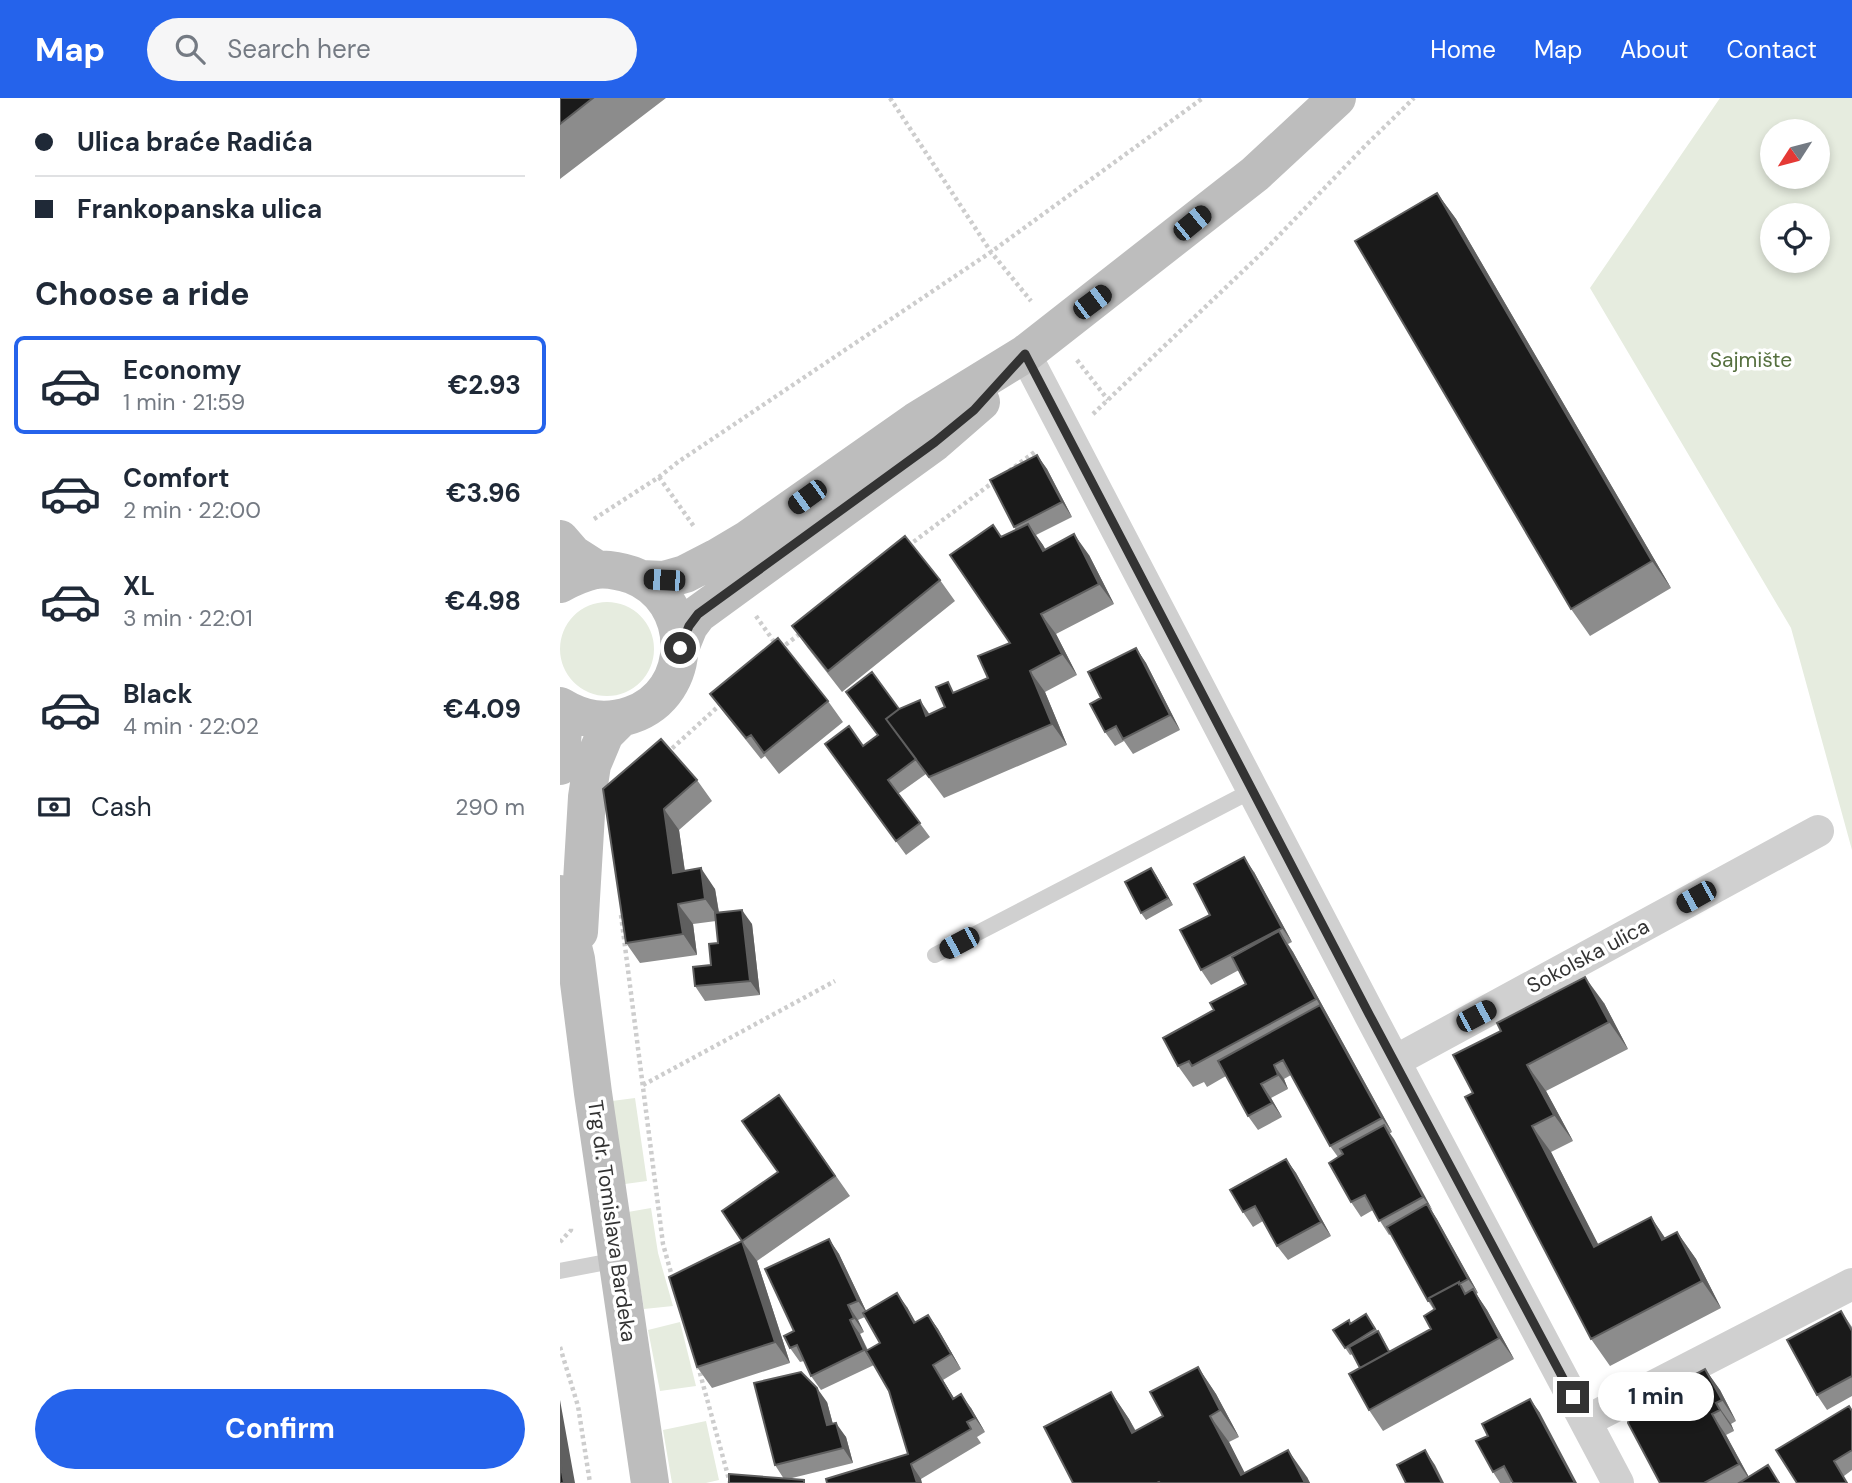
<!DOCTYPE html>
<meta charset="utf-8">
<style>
:root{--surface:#fff;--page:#f6f6f7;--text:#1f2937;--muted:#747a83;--line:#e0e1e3;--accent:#2563eb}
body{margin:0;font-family:"DM Sans",sans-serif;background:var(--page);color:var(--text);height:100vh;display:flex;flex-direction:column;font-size:26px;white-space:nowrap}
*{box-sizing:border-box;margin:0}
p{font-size:23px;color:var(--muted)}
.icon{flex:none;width:38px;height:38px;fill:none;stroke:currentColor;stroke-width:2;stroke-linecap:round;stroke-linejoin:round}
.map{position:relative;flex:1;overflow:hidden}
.drawer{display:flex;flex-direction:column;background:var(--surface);width:560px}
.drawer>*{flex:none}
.top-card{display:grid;align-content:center;height:154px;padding:0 35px;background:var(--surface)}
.needle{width:46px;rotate:234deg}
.tools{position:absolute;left:1200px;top:21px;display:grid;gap:14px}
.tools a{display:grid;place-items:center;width:70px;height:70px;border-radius:50%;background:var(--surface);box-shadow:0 4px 10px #0003;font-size:35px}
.end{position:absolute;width:32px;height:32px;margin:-16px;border:9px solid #333;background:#fff;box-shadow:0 0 0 4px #fff}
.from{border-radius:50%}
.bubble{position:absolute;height:49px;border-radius:24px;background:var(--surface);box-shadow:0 4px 10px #0003;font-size:23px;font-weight:700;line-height:49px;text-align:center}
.car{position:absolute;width:21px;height:42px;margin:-21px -10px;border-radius:9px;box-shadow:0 0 5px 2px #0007;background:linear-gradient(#222 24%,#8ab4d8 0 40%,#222 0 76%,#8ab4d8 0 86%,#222 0)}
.top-card b{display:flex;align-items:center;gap:24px;height:66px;font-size:26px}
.top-card b+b{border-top:2px solid var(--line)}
.top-card i{width:18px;height:18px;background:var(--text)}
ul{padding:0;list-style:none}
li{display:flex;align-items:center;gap:21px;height:98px;margin:0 14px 10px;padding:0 21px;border:4px solid transparent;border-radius:10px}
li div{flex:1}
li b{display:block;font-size:26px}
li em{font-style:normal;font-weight:700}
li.selected{border-color:var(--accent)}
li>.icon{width:63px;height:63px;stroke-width:1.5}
h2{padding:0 35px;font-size:32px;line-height:84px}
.pay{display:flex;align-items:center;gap:18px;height:77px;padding:0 35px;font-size:26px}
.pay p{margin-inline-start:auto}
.cta{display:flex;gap:14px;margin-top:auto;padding:14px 35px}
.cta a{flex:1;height:80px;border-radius:42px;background:var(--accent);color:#fff;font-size:28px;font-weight:700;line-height:80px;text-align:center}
header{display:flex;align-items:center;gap:42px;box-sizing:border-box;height:98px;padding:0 35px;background:var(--accent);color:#fff}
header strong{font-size:33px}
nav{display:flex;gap:38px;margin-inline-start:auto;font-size:24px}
.search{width:490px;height:63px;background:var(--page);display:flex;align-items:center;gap:18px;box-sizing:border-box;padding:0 24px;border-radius:38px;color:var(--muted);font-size:26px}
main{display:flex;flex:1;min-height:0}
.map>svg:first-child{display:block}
.green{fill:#e6ecdf;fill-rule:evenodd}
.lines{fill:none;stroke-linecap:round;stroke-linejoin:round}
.path{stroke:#cdcdcd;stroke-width:4.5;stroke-dasharray:3.5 3.5;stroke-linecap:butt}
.lane{stroke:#d0d0d0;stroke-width:16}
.street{stroke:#d0d0d0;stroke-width:32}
.secondary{stroke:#bdbdbd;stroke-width:38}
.wall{fill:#8c8c8c;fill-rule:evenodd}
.shaded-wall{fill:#5f5f5f}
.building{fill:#1a1a1a;stroke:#5f5f5f;stroke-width:2}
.route{stroke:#333;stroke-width:9}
.labels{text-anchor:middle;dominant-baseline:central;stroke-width:7;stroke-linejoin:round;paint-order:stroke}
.park-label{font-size:21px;fill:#56703f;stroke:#fff}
.street-label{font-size:21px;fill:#333;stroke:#fff}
</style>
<header>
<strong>Map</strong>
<div class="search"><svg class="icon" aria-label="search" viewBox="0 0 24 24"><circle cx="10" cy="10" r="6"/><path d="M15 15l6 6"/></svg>Search here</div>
<nav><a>Home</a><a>Map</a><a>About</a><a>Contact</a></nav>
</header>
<main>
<section class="drawer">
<div class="top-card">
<b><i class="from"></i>Ulica braće Radića</b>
<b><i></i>Frankopanska ulica</b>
</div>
<h2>Choose a ride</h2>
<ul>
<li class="selected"><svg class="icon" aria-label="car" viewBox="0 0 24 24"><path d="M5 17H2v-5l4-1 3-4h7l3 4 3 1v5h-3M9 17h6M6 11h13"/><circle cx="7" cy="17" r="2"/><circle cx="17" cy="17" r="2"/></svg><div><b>Economy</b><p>1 min · 21:59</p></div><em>€2.93</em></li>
<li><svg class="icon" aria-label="car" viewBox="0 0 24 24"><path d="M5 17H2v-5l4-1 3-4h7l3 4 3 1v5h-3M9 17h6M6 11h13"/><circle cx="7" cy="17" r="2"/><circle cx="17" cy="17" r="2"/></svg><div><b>Comfort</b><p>2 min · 22:00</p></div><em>€3.96</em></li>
<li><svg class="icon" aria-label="car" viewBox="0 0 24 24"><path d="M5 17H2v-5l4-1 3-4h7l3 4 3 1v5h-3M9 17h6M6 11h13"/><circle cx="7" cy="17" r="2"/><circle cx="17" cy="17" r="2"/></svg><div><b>XL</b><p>3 min · 22:01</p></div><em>€4.98</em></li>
<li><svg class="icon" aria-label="car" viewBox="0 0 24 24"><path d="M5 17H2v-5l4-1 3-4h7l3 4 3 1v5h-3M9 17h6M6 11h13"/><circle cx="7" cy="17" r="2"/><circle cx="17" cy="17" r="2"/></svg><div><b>Black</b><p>4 min · 22:02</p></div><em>€4.09</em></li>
</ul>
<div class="pay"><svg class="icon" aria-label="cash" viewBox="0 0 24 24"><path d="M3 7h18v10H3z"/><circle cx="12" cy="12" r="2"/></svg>Cash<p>290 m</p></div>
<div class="cta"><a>Confirm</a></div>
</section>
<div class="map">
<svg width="1292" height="1385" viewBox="0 0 1292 1385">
<rect width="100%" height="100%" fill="#fff"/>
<!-- green -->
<path class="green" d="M 1160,0 L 1292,0 L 1292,752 L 1231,530 L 1030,190 ZM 1213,33 L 1258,33 L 1258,79 L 1213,79 ZM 1213,117 L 1258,117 L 1258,163 L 1213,163 Z
M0 551a47 47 0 1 1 94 0a47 47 0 1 1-94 0Z
M 75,1000 L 87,1083 L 65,1086 L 52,1003 Z
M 91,1110 L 98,1155 L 113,1208 L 84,1211 L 68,1114 Z
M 120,1224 L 136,1288 L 100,1293 L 88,1232 Z
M 146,1323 L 159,1382 L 146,1385 L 112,1385 L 103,1332 Z"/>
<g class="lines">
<!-- path -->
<path class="path" d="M 330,0 L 431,154 L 471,203
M 517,262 L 548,302
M 533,316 L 704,153 L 805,48 L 854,0
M 449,373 L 476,353
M 99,379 L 135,430
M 34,421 L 99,379 L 118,364 L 431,154 L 643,0
M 348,448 L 436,382
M 196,518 L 217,548
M 220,551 L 241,535
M 107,655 L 162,605
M 61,817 L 103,1146 L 113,1182
M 83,987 L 275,883
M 0,1144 L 11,1132 L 11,1130
M 0,1249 L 18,1308 L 30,1385
M 138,1268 L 170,1385"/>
<!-- lane -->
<path class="lane" d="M 375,857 L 693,692
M 0,1173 L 57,1162"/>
<!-- street -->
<path class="street" d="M 465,256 L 810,917 L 1058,1385
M 835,963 L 1258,733
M 1026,1323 L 1292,1186"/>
<!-- secondary -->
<path class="secondary" d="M 0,441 L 13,456 L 38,472
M 81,481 L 104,482 L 125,476 L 156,460 L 188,441 L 356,323 L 465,256 L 695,76 L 777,0
M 0,486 C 11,480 22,475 35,472 C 47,470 60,473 72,477 C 135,501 136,595 71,617 C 45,626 23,622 0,608
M 120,550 L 129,528 L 138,516 L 375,344 L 421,304
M 0,621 L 3,632 L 0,668
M 0,796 L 16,861 L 33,995 L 90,1385
M 19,834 L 27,699 L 32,667 L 45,636 L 59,622"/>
</g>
<!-- wall -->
<path class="wall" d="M 0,0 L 106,0 L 0,81 Z
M 877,95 L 896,121 L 1111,490 L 1030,538 L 1011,511 Z
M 477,357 L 487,371 L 512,419 L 476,437 L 486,452 L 529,457 L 554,506 L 496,536 L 517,577 L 485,594 L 507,647 L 384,700 L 366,676 L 338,696 L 370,739 L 346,757 L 265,646 L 303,648 L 317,637 L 339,611 L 370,616 L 385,609 L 395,595 L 428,580 L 450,545 L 442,439 L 456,432 L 454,429 Z
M 380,482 L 395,503 L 282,594 L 247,549 L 232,528 Z
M 576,550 L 586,565 L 620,632 L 573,656 L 564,643 L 555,648 L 545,634 L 541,600 Z
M 150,596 L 268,603 L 283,624 L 219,676 L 205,658 L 201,661 L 165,616 Z
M 137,682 L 152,703 L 119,732 L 125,773 L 155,791 L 159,814 L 192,826 L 200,897 L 145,903 L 135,888 L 151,867 L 158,845 L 156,823 L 133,826 L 137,857 L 80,865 L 66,845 L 43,691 Z
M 591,770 L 613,807 L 586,822 L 581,815 Z
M 694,774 L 732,844 L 728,846 L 733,854 L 832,1034 L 829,1036 L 918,1195 L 916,1196 L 927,1212 L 954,1261 L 823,1333 L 809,1312 L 800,1270 L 793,1256 L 790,1257 L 773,1232 L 791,1226 L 806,1216 L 823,1241 L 830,1253 L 871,1231 L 874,1212 L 868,1203 L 831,1136 L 829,1137 L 813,1112 L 801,1119 L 791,1104 L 778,1059 L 770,1048 L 731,977 L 724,981 L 728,991 L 711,1000 L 722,1019 L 698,1032 L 688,1018 L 666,978 L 647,989 L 644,984 L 633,989 L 618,968 L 654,912 L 686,886 L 679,872 L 651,887 L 641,872 L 650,817 Z
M 1044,905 L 1068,951 L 986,993 L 1013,1043 L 991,1054 L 1038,1147 L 1091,1119 L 1105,1140 L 1117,1134 L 1136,1161 L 1161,1210 L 1050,1268 L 1031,1241 L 913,995 L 941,933 Z
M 219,997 L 290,1098 L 197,1163 L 230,1265 L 152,1290 L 137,1269 L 182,1143 L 218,1074 Z
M 726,1061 L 736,1075 L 771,1138 L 728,1162 L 717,1148 L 703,1123 L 693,1129 L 683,1114 Z
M 269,1141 L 279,1156 L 306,1213 L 347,1209 L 355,1224 L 368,1217 L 378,1231 L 401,1271 L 383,1282 L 394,1300 L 411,1310 L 425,1334 L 417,1339 L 421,1345 L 361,1381 L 267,1385 L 348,1356 L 329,1293 L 314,1267 L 261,1292 L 251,1278 L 244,1263 L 240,1264 L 230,1250 L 234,1233 ZM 305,1219 L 320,1245 L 308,1252 L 300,1236 L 304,1234 L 298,1222 Z
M 1281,1213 L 1292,1229 L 1292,1298 L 1267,1312 L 1257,1297 Z
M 638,1269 L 656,1296 L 679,1339 L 669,1344 L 684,1375 L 747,1379 L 750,1385 L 513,1385 L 551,1294 L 569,1321 L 576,1333 L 603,1318 Z
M 1145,1271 L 1160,1292 L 1176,1323 L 1171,1326 L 1174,1333 L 1166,1337 L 1189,1379 L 1220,1385 L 1100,1385 Z
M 970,1301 L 980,1315 L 952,1384 L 950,1385 L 940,1385 L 933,1374 L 928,1338 Z
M 267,1304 L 273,1326 L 286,1339 L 293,1365 L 228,1381 L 224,1381 L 215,1367 Z
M 1292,1312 L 1292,1372 L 1284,1378 L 1237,1385 Z"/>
<!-- shaded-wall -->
<path class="shaded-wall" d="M 877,95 L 896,121 L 1111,490 L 1092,463 Z
M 477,357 L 487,371 L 512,419 L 502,404 Z
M 468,426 L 483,447 L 497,474 L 483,453 Z
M 514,436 L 529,457 L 554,506 L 539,486 Z
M 481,516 L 496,536 L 517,577 L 502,556 Z
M 576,550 L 586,565 L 620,632 L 610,617 Z
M 470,573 L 485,594 L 507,647 L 492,626 Z
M 360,602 L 374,623 L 366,618 Z
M 104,711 L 119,732 L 128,796 L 113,775 Z
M 684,759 L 694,774 L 732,844 L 722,830 Z
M 141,770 L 155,791 L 160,822 L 145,801 Z
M 591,770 L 596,777 L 613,807 L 608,800 Z
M 118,806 L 133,826 L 137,857 L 123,836 Z
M 182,812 L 192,826 L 200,897 L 190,883 Z
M 719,833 L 733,854 L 832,1034 L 822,1020 Z
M 1025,879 L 1044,905 L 1068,951 L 1049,924 Z
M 714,967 L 724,981 L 728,991 L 718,977 Z
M 967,967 L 986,993 L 1013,1043 L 994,1017 Z
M 701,986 L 711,1000 L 722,1019 L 712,1005 Z
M 824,1027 L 834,1041 L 873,1113 L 863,1099 Z
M 972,1028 L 991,1054 L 1053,1175 L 1034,1149 Z
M 726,1061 L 736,1075 L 771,1138 L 761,1124 Z
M 867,1106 L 877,1121 L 918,1195 L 908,1181 Z
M 1091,1119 L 1109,1146 L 1102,1142 Z
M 1117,1134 L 1136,1161 L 1161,1210 L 1142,1183 Z
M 269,1141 L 279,1156 L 308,1217 L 298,1203 Z
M 182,1143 L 197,1163 L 230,1265 L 215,1244 Z
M 913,1191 L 927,1212 L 954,1261 L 939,1240 Z
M 337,1195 L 347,1209 L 364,1239 L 354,1225 Z
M 288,1207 L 298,1222 L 304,1234 L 294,1220 Z
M 368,1217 L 378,1231 L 401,1271 L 391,1256 Z
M 290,1222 L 300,1236 L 314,1267 L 304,1252 Z
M 373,1267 L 383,1282 L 403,1315 L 393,1301 Z
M 638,1269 L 656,1296 L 679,1339 L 660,1312 Z
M 1145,1271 L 1160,1292 L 1176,1323 L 1162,1302 Z
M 257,1290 L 267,1304 L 277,1342 L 267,1327 Z
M 551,1294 L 569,1321 L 590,1361 L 572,1335 Z
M 401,1296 L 411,1310 L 425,1334 L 415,1320 Z
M 970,1301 L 980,1315 L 1017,1385 L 1015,1385 Z
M 0,1302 L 15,1385 L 4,1385 L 0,1363 Z
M 1156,1305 L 1171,1326 L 1174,1333 L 1160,1312 Z
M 1152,1316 L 1166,1337 L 1192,1385 L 1179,1366 Z
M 650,1318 L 669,1344 L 690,1385 L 681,1377 Z
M 276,1325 L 286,1339 L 293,1365 L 283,1350 Z
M 728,1352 L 747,1379 L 750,1385 L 745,1385 Z
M 865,1352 L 875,1367 L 884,1385 L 882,1385 Z
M 351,1366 L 361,1381 L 362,1385 L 357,1385 Z"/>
<!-- building -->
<path class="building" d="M 0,0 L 33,0 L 0,26 Z
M 877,95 L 1092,463 L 1011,511 L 795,143 Z
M 477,357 L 502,404 L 454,429 L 430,382 Z
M 468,426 L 483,453 L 514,436 L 539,486 L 481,516 L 502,556 L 470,573 L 492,626 L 369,679 L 326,621 L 339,611 L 360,602 L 366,618 L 385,609 L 376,589 L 388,584 L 393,595 L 428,580 L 418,558 L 450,545 L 390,457 L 433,427 L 441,439 Z
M 345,438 L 380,482 L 268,573 L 232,528 Z
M 218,540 L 268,603 L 204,655 L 191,637 L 186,640 L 150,596 Z
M 576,550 L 610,617 L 563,641 L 556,628 L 545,634 L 530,606 L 541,600 L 528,574 Z
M 312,574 L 339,611 L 326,621 L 356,661 L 328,682 L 360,725 L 336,743 L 265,646 L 289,628 L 303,648 L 318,637 L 286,594 Z
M 101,641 L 137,682 L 104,711 L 113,775 L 141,770 L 145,801 L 118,806 L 123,836 L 66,845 L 43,691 Z
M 684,759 L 722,830 L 641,872 L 620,832 L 650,817 L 634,786 Z
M 591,770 L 608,800 L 581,815 L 565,784 Z
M 182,812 L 190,883 L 135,888 L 133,869 L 151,867 L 149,846 L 158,845 L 155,815 Z
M 719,833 L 756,901 L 632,968 L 629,963 L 618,968 L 603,940 L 654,912 L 650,905 L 686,886 L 672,859 Z
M 1025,879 L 1049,924 L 967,967 L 994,1017 L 972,1028 L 1034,1149 L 1091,1119 L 1102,1142 L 1117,1134 L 1142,1183 L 1031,1241 L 905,999 L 913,995 L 893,957 L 941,933 L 937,925 Z
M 760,907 L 822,1020 L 770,1048 L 723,962 L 714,967 L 718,977 L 701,986 L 712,1005 L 688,1018 L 658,963 Z
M 219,997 L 275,1078 L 182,1143 L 162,1113 L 218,1074 L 182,1023 Z
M 824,1027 L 863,1099 L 819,1123 L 805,1097 L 791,1104 L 769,1065 L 783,1056 L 780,1051 Z
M 726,1061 L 761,1124 L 717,1148 L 695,1108 L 683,1114 L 670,1092 Z
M 867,1106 L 908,1181 L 899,1186 L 899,1184 L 869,1200 L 870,1202 L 868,1203 L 827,1129 Z
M 269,1141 L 298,1203 L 288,1207 L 294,1220 L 290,1222 L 304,1252 L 251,1278 L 237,1247 L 230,1250 L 224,1238 L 234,1233 L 205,1171 Z
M 182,1143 L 215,1244 L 137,1269 L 109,1179 Z
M 899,1184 L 905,1196 L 913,1191 L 939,1240 L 809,1312 L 789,1276 L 871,1231 L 864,1218 L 875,1211 L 869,1200 Z
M 337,1195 L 354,1225 L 368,1217 L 391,1256 L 373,1267 L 393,1301 L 401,1296 L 415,1320 L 407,1324 L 411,1331 L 351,1366 L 357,1385 L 267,1385 L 266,1381 L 348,1356 L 329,1293 L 306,1253 L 320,1245 L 303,1215 Z
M 1281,1213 L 1292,1233 L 1292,1278 L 1257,1297 L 1227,1242 Z
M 806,1216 L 815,1231 L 785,1250 L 773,1232 L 789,1222 L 790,1226 Z
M 818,1233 L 829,1254 L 800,1270 L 789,1249 Z
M 638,1269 L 660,1312 L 650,1318 L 681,1377 L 728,1352 L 745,1385 L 600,1385 L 599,1384 L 597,1385 L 513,1385 L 484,1329 L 551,1294 L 572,1335 L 603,1318 L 590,1294 Z
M 1145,1271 L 1162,1302 L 1156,1305 L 1160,1312 L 1152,1316 L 1179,1366 L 1144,1385 L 1100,1385 L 1068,1325 L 1072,1310 Z
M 241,1274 L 257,1290 L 267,1327 L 276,1325 L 283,1350 L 215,1367 L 194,1285 Z
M 970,1301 L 1015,1385 L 953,1385 L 944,1368 L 933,1374 L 916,1343 L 928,1338 L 922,1326 Z
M 1289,1308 L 1292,1313 L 1292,1352 L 1274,1363 L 1287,1385 L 1237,1385 L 1216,1352 Z
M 865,1352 L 882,1385 L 846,1385 L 837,1367 Z
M 0,1363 L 4,1385 L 0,1385 Z
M 1208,1367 L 1219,1385 L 1179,1385 Z
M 169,1376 L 244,1382 L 244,1385 L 169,1385 Z"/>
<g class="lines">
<!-- route -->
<path class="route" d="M 120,550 L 129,528 L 138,516 L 375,344 L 414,312 L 465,256 L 810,918 L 1013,1299"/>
</g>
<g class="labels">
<!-- park labels -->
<g class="park-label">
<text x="1191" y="262">Sajmište</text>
</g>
<!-- street labels -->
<g class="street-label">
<text transform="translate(1028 858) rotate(-28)">Sokolska ulica</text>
<text transform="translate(52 1123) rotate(82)">Trg dr. Tomislava Bardeka</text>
</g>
</g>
</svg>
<div class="tools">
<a><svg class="needle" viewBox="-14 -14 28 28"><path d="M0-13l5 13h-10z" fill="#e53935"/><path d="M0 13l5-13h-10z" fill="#747a83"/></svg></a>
<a><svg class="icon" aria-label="locate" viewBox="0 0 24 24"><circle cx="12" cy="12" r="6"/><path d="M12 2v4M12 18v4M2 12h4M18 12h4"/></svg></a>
</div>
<i class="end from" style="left:120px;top:550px"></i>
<i class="end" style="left:1013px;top:1299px"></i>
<div class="bubble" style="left:1038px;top:1274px;width:116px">1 min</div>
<i class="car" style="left:632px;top:125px;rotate:51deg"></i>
<i class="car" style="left:532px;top:204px;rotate:53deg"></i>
<i class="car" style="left:247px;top:399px;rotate:234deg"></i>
<i class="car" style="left:104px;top:482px;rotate:273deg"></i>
<i class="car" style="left:1136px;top:799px;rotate:241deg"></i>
<i class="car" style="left:399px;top:845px;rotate:242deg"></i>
<i class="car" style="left:916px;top:918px;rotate:62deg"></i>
</div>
</main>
